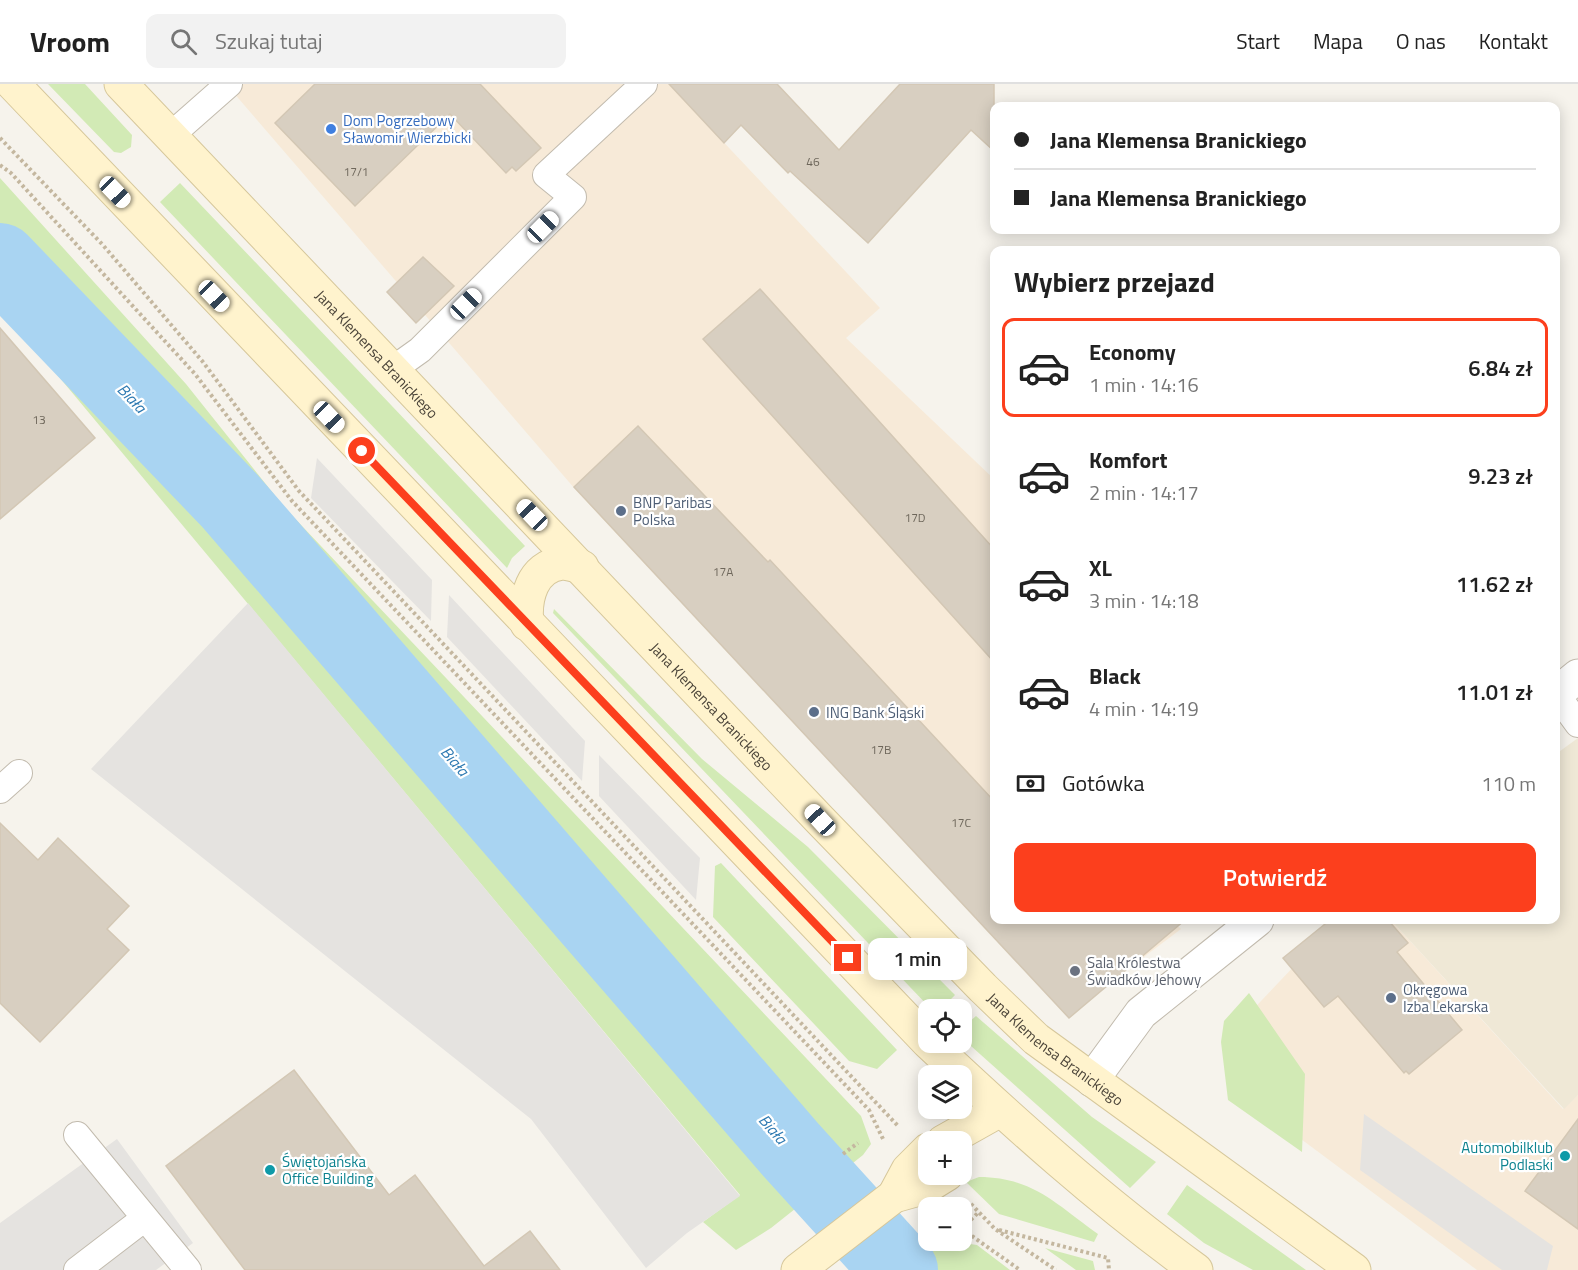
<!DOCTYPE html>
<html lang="pl">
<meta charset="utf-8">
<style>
:root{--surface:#fff;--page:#f2f2f2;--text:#222;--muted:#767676;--line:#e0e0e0;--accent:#fc3f1d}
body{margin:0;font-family:"Titillium Web",sans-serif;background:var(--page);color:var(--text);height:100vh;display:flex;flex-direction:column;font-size:22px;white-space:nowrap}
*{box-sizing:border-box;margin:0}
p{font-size:20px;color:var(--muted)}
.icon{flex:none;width:33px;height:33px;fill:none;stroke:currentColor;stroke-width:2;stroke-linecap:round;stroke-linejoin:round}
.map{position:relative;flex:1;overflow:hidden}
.sheet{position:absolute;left:990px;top:162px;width:570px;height:678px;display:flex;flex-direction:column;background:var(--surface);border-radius:12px;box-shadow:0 3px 15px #0003}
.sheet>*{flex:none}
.top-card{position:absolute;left:990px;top:18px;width:570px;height:132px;border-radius:12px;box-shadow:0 3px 15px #0003;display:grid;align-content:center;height:132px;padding:0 24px;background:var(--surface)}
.tools{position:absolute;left:918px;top:915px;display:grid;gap:12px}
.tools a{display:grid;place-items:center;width:54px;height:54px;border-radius:12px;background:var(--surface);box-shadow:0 3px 15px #0003;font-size:30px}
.end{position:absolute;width:27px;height:27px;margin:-14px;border:8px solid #fc3f1d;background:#fff;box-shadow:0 0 0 3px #fff}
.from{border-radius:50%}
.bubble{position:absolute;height:42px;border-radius:12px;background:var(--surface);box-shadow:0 3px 15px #0003;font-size:20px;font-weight:600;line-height:42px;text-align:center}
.car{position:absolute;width:18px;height:36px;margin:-18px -9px;border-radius:8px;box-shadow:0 0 4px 2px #0007;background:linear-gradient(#fff 24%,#345 0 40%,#fff 0 76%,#345 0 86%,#fff 0)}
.top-card b{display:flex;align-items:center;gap:21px;height:57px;font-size:22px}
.top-card b+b{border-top:2px solid var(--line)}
.top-card i{width:15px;height:15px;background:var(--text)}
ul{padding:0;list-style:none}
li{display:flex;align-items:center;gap:18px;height:99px;margin:0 12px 9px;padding:0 12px;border:3px solid transparent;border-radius:12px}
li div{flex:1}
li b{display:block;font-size:22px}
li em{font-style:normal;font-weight:600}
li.selected{border-color:var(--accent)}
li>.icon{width:54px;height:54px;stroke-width:1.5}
h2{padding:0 24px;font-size:27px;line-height:72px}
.pay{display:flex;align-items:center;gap:15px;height:66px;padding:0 24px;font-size:22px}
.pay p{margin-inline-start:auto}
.action{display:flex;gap:12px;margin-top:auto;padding:12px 24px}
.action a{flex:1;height:69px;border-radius:12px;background:var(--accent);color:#fff;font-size:24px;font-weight:600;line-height:69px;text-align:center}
header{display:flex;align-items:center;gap:36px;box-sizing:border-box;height:84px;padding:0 30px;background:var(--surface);border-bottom:2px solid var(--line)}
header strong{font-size:28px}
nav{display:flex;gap:33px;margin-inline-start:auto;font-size:21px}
.search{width:420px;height:54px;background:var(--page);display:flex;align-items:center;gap:15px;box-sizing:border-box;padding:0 21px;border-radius:12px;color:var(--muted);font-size:22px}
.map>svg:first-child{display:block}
.commercial{fill:#f7ead8}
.education{fill:#efe8d6}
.green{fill:#d2eab5}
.parking{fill:#e5e3e0}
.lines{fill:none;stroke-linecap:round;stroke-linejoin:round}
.river{stroke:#a9d4f2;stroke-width:76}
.building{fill:#d8cfc1;stroke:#d3c7b4;stroke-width:1.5}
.lane-casing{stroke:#c2bbae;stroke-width:28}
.street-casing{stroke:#c2bbae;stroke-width:35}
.secondary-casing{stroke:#d6c79b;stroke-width:35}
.path{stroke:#c4b79f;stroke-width:4;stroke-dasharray:3 3;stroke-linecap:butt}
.lane{stroke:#fff;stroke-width:26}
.street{stroke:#fff;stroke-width:33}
.secondary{stroke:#fff3cd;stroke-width:33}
.route{stroke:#fc3f1d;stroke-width:8}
.shop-dot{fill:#3f7fe0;stroke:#fff;stroke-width:2}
.service-dot{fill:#5c6f8a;stroke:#fff;stroke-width:2}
.worship-dot{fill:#6b7280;stroke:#fff;stroke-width:2}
.culture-dot{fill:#0f9aa8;stroke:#fff;stroke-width:2}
.labels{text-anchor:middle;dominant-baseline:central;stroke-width:4.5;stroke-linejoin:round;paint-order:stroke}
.number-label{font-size:12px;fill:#6e675b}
.shop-label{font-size:15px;fill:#366cbe;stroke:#fff;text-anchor:start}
.street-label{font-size:15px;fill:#4b4439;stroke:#fff}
.service-label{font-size:15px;fill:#4e5e75;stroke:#fff;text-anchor:start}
.worship-label{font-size:15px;fill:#5b616d;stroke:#fff;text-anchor:start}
.culture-label{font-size:15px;fill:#0d838f;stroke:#fff;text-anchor:end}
.water-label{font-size:16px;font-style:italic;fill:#2e7ab2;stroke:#fff}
</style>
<header>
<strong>Vroom</strong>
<div class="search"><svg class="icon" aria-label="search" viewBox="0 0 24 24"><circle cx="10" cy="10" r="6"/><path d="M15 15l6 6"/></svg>Szukaj tutaj</div>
<nav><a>Start</a><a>Mapa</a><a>O nas</a><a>Kontakt</a></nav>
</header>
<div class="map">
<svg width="1578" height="1186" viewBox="0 0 1578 1186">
<rect width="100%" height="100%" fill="#f6f3ec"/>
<!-- commercial -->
<path class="commercial" d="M 226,0 L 695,0 L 681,13 L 880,224 L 846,254 L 994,395 L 994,836 L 1172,836 L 1181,845 L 1067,931 L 575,405 Z
M 1338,836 L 1391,836 L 1563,1025 L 1578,1011 L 1578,1186 L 1477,1186 L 1262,1026 L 1241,938 Z"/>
<!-- education -->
<path class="education" d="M 1578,654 L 1578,1011 L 1564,1025 L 1391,836 L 1556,836 L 1556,670 Z"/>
<!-- green -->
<path class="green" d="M 48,0 L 85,0 L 132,51 L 131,63 L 121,69 L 114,68 Z
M 0,94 L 186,300 L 284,423 L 861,1032 L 871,1060 L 863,1071 L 771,1144 L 736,1166 L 703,1138 L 740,1111 L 0,222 Z
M 180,99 L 525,462 L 512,474 L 507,484 L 160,118 Z
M 554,525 L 702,675 L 808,763 L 955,911 L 941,925 L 931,925 L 553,529 Z
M 721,779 L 897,966 L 877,985 L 849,977 L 713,833 L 715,782 Z
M 1249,909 L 1305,990 L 1302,1068 L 1228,1016 L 1221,958 L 1224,937 Z
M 976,932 L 1092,1033 L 1156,1078 L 1130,1104 L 962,954 L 962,944 Z
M 979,1093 C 1033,1093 1057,1121 1098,1150 L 1094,1158 L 999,1130 L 966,1098 Z
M 1187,1101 L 1306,1186 L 1253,1186 L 1204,1159 L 1167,1130 Z
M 927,1155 L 935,1167 L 950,1157 L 977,1161 L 1010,1186 L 919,1186 L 899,1176 Z
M 1045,1164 L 1093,1177 L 1095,1186 L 1076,1186 Z"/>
<!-- parking -->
<path class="parking" d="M 317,374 L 432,496 L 431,537 L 311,414 Z
M 449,511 L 585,657 L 582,697 L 447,553 Z
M 248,519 L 740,1112 L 687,1149 L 646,1184 L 531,1035 L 91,685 Z
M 599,671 L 700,774 L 696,816 L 599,712 Z
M 1364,1030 L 1553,1162 L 1547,1186 L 1502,1186 L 1360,1086 Z
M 117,1055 L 193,1159 L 156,1186 L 0,1186 L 0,1139 Z"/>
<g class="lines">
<!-- river -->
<path class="river" d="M 0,177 L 230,417 L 791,1066 L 900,1186"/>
</g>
<!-- building -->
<path class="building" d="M 315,0 L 480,0 L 541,64 L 516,87 L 512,83 L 506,89 L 450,30 L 355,122 L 275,39 Z
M 669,0 L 777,0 L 839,66 L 900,0 L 994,0 L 994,67 L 971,46 L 868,159 L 790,87 L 788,89 L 741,41 L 724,59 Z
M 423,173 L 454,202 L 416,239 L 387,208 Z
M 760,205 L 994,465 L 994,578 L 703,255 Z
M 0,244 L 95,354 L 0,435 Z
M 638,342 L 768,478 L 770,476 L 994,717 L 994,836 L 1185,836 L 1069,934 L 574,403 Z
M 0,739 L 38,776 L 58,754 L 129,822 L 107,845 L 129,866 L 40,958 L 0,919 Z
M 1330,836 L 1388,836 L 1408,859 L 1397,868 L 1462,946 L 1409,990 L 1406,987 L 1404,989 L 1338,912 L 1324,923 L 1283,874 Z
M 294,986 L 389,1111 L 415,1091 L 484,1182 L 530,1147 L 560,1186 L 245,1186 L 166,1082 Z
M 1578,1035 L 1578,1145 L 1525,1107 Z"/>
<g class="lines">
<defs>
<path id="lane" d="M 170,52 L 229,0
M 392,286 L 420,266 L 573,113 L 546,91 L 644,0
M 1556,610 L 1578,640
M 0,706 L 19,689
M 77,1051 L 188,1186
M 77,1186 L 145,1134"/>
<path id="street" d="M 1556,610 L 1578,592
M 1092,996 L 1141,929 L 1257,836"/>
<g id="secondary">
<path d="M 13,0 L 928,958 C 1014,1039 1101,1117 1196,1186"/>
<path id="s1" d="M 121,0 L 820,736 L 983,904 L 1036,955 L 1354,1186"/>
<path d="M 527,540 C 524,515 532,482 562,479 C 568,479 576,482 582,483"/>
<path d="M 943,1058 L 1000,1026"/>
<path d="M 894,1112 L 908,1086 L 928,1066"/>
<path d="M 798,1186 L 894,1112 L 926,1103 L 947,1090"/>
</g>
</defs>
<!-- lane casing -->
<use href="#lane" class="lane-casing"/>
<!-- street casing -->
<use href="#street" class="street-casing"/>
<!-- secondary casing -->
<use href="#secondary" class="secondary-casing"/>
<!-- path -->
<path class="path" d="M 0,54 L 102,160 L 203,278 L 299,407 L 899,1043
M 0,81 L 11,89 L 195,290 L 292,417 L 869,1026 L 884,1057
M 843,1070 L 858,1059
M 971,1120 L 995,1145 L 1056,1186
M 962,1144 L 979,1128
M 962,1145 L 1020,1186
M 999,1146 L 1108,1174 L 1109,1186
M 937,1156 L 939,1156"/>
<!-- lane -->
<use href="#lane" class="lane"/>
<!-- street -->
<use href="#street" class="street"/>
<!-- secondary -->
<use href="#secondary" class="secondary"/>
</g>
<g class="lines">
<!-- route -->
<path class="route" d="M 362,367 L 848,874"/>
</g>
<!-- markers -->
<circle class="shop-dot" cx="331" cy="45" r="6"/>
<g class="service-dot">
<circle cx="621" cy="427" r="6"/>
<circle cx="814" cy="628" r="6"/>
<circle cx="1391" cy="914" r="6"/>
</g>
<circle class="worship-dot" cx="1075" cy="887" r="6"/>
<g class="culture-dot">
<circle cx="1565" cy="1072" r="6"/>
<circle cx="270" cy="1086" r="6"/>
</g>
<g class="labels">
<!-- number labels -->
<g class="number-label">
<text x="813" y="77">46</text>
<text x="356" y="87">17/1</text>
<text x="39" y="335">13</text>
<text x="915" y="433">17D</text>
<text x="723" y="487">17A</text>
<text x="881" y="665">17B</text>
<text x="961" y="738">17C</text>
</g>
<!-- shop labels -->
<g class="shop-label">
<text x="343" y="36">Dom Pogrzebowy<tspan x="343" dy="17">Sławomir Wierzbicki</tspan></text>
</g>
<!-- street labels -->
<g class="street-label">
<text stroke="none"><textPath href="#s1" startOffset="372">Jana Klemensa Branickiego</textPath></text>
<text stroke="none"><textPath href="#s1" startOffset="858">Jana Klemensa Branickiego</textPath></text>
<text stroke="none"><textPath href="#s1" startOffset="1344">Jana Klemensa Branickiego</textPath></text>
</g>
<!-- service labels -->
<g class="service-label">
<text x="633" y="418">BNP Paribas<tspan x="633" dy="17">Polska</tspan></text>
<text x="826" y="628">ING Bank Śląski</text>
<text x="1403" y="905">Okręgowa<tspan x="1403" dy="17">Izba Lekarska</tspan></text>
</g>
<!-- worship labels -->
<g class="worship-label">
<text x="1087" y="878">Sala Królestwa<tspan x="1087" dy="17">Świadków Jehowy</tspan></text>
</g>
<!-- culture labels -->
<g class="culture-label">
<text x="1553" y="1063">Automobilklub<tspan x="1553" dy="17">Podlaski</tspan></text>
<text x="282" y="1077" text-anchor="start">Świętojańska<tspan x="282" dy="17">Office Building</tspan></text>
</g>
<!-- water labels -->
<g class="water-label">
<text transform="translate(132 314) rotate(46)">Biała</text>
<text transform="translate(455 677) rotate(49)">Biała</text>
<text transform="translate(773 1045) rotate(49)">Biała</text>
</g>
</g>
</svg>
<div class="tools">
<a><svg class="icon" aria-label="locate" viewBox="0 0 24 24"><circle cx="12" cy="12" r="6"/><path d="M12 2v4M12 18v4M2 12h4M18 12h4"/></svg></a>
<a><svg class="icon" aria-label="layers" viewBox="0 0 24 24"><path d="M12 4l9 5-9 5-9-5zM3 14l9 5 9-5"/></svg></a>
<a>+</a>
<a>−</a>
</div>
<i class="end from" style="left:362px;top:367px"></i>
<i class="end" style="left:848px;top:874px"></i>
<div class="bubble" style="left:868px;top:854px;width:99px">1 min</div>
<i class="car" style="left:115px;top:108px;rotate:136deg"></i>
<i class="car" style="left:543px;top:143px;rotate:45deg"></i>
<i class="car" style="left:214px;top:212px;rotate:136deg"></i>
<i class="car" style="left:466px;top:220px;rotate:45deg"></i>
<i class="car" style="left:329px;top:333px;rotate:136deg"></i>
<i class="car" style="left:532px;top:431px;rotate:316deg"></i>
<i class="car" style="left:820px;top:736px;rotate:317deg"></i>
<div class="top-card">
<b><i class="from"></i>Jana Klemensa Branickiego</b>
<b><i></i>Jana Klemensa Branickiego</b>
</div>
<section class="sheet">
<h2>Wybierz przejazd</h2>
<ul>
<li class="selected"><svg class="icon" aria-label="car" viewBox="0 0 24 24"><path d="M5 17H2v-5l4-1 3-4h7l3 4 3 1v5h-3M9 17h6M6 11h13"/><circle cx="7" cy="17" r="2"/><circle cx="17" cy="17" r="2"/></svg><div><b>Economy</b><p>1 min · 14:16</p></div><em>6.84 zł</em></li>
<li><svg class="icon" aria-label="car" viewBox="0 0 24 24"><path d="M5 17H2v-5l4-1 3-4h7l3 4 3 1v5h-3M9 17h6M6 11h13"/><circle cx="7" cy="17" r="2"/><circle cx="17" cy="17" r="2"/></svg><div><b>Komfort</b><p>2 min · 14:17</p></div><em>9.23 zł</em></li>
<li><svg class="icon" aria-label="car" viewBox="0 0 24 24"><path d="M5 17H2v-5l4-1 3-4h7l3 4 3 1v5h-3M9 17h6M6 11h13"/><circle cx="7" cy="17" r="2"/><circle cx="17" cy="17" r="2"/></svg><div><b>XL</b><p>3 min · 14:18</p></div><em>11.62 zł</em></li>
<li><svg class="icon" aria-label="car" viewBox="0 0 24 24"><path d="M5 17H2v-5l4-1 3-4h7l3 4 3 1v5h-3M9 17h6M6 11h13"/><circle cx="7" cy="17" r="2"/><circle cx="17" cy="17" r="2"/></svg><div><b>Black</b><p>4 min · 14:19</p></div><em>11.01 zł</em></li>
</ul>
<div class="pay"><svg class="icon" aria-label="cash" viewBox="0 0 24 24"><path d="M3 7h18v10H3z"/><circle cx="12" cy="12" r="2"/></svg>Gotówka<p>110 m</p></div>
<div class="action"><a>Potwierdź</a></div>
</section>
</div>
